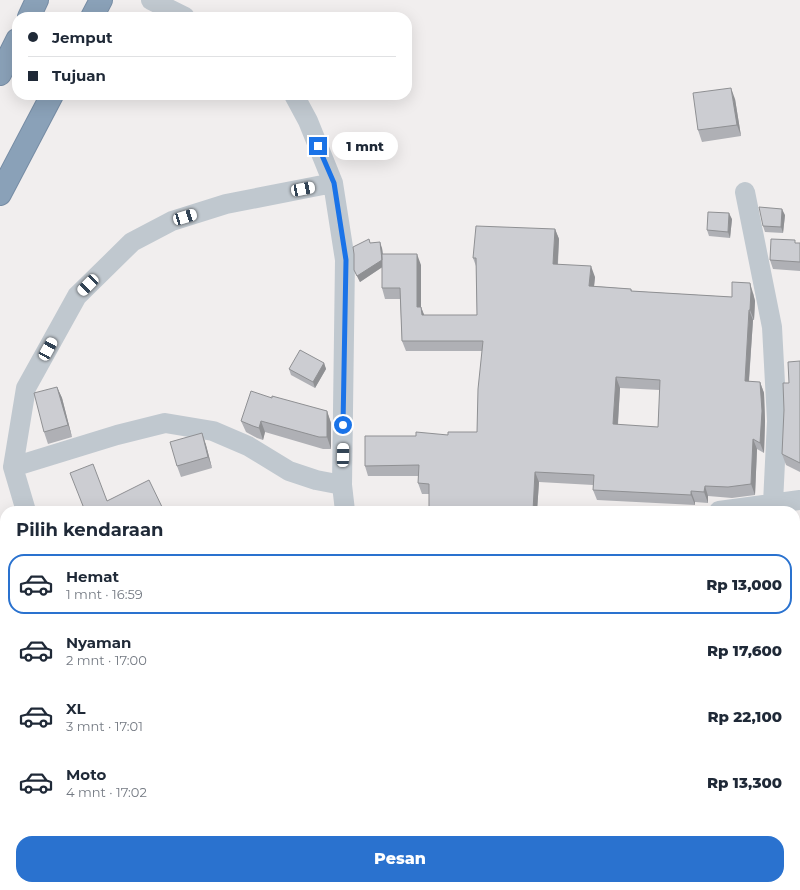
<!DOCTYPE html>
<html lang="id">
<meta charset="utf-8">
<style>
:root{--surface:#fff;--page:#f6f6f7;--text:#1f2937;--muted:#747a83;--line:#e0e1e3;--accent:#2a72cf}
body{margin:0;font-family:Montserrat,sans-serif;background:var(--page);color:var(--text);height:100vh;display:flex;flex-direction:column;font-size:15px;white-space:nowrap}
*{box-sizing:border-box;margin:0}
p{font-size:13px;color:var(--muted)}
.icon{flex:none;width:22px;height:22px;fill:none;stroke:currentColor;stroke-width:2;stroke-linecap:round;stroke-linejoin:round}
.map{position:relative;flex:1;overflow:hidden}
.details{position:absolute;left:0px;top:506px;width:800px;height:384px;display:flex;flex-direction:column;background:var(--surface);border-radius:16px 16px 0 0;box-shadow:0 4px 16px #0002}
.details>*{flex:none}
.hud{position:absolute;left:12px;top:12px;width:400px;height:88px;border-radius:16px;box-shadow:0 4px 16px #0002;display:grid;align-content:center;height:88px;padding:0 16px;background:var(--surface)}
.end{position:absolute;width:18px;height:18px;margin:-9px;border:5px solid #1a73e8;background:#fff;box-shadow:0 0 0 2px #fff}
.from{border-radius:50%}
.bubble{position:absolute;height:28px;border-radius:14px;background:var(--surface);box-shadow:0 4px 16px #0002;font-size:13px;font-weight:800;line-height:28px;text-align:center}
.car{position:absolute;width:12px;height:24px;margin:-12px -6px;border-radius:5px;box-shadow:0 0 3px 1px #0007;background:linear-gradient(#fff 24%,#345 0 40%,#fff 0 76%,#345 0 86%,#fff 0)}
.hud b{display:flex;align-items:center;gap:14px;height:38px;font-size:15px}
.hud b+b{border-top:1px solid var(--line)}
.hud i{width:10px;height:10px;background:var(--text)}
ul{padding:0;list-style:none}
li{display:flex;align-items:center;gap:12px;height:60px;margin:0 8px 6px;padding:0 8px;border:2px solid transparent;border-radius:16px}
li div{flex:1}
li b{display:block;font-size:15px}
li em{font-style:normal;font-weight:800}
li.current{border-color:var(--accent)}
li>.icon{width:36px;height:36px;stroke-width:1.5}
h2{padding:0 16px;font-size:18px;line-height:48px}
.primary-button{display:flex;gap:8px;margin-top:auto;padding:8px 16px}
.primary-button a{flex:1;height:46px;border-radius:16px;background:var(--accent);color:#fff;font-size:16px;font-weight:800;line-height:46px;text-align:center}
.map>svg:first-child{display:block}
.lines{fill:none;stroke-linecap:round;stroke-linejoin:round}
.motorway-casing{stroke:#768ca4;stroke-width:24}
.minor{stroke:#c0c8cf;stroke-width:20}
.motorway{stroke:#8aa1b8;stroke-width:22}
.wall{fill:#afb0b5;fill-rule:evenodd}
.shaded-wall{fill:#8f9093}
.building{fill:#cccdd2;stroke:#8f9093;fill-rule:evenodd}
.route{stroke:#1a73e8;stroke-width:5}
</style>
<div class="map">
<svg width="800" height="890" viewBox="0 0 800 890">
<rect width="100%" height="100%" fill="#f1eeee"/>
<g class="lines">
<defs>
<path id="motorway" d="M 29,17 L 37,0
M 92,17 L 101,0
M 0,74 L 17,40
M 0,194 L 52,95"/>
</defs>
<!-- motorway casing -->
<use href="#motorway" class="motorway-casing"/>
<!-- minor -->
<path class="minor" d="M 151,0 L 185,17
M 294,95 L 308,121 L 333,183 L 345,260 L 342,485 L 345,511
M 745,192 L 772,327 L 777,421 L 773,503
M 13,467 L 117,435 L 165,423 L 213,431 L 248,446 L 289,471 L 316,480 L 342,485
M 26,511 L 13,467 L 26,388 L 77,296 L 132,242 L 172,221 L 226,204 L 333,183
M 719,511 L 800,500
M 84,885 L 84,890"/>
<!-- motorway -->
<use href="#motorway" class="motorway"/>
</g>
<!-- wall -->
<path class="wall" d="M 735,99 L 741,136 L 702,142 L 698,130 Z
M 785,215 L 783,233 L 765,232 L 763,226 Z
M 732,219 L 730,238 L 709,236 L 707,230 Z
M 555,229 L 559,239 L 558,264 L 595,277 L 594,286 L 631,289 L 632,291 L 732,297 L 753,293 L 755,301 L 754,320 L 753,320 L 749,382 L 760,382 L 764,393 L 765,421 L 764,453 L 757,449 L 755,495 L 732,498 L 708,496 L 708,503 L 695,502 L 695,505 L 597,500 L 593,490 L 593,485 L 539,482 L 537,511 L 429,511 L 429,494 L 422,494 L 418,483 L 418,476 L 368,476 L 365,466 L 448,435 L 477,432 L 482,351 L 406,351 L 402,341 L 400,299 L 385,299 L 382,288 L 382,267 L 360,282 L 354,270 L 354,254 L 370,243 L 382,248 L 383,254 L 421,265 L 421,307 L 424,315 L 477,315 L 476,266 L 473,258 ZM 620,388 L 660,390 L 658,427 L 618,425 Z
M 796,243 L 800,243 L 800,271 L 773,269 L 770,260 Z
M 800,361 L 800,472 L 786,465 L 782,454 L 789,383 Z
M 324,363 L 326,369 L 315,388 L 291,375 L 289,369 Z
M 57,387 L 62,398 L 72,437 L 48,444 L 44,432 Z
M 272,398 L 327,411 L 331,423 L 331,449 L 323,449 L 265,432 L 263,440 L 257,438 L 246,432 L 241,421 Z
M 202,433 L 206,445 L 212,468 L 181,477 L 177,466 Z
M 800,530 L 800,691 L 795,691 L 795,657 L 798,657 Z"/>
<!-- shaded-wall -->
<path class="shaded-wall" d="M 731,88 L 735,99 L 741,136 L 737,125 Z
M 782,209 L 785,215 L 783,233 L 781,227 Z
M 729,213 L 732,219 L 730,238 L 728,232 Z
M 555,229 L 559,239 L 557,274 L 553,264 Z
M 380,242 L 382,248 L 384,266 L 360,282 L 357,276 Z
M 417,254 L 421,265 L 421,317 L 417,307 Z
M 591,266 L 595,277 L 593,296 L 589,286 Z
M 750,283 L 753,293 L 755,301 L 754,320 L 750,310 Z
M 421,307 L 425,317 L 422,315 Z
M 749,310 L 753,320 L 748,392 L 745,381 Z
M 324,363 L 326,369 L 315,388 L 313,382 Z
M 616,377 L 620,388 L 617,435 L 613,424 Z
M 760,382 L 764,393 L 765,421 L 764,453 L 760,443 Z
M 57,387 L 62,398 L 72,437 L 68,425 Z
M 327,411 L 331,423 L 331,449 L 327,437 Z
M 261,421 L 265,432 L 263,440 L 259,428 Z
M 202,433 L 206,445 L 212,468 L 208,457 Z
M 753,439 L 757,449 L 755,495 L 751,484 Z
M 535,472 L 539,482 L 537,511 L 533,511 Z
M 705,486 L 708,496 L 708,503 L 704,492 Z
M 691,491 L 695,502 L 695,505 L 691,495 Z"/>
<!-- building -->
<path class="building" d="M 731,88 L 737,125 L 698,130 L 693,93 Z
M 759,207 L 782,209 L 781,227 L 763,226 Z
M 708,212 L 729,213 L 728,232 L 707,230 Z
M 476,226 L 555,229 L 553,264 L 591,266 L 589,286 L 631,289 L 631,291 L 732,297 L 732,282 L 750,283 L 751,291 L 750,310 L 749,310 L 745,381 L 760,382 L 762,411 L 760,443 L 753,439 L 751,484 L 728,487 L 705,486 L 704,492 L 691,491 L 691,495 L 593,490 L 594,475 L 535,472 L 533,511 L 438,511 L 438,510 L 429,510 L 429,484 L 418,483 L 419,465 L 365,466 L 365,436 L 416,436 L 416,432 L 448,435 L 448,432 L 477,432 L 478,389 L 483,341 L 402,341 L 400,288 L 382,288 L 382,254 L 417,254 L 417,307 L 421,307 L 422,315 L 477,315 L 476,258 L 473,258 ZM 616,377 L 660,380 L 658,427 L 613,424 Z
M 369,239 L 370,243 L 380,242 L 382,260 L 357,276 L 354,270 L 354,254 L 353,247 Z
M 771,239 L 795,240 L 795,243 L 800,243 L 800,262 L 770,260 Z
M 300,350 L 324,363 L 313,382 L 289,369 Z
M 800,361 L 800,463 L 782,454 L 784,410 L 783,383 L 789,383 L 788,362 Z
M 57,387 L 68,425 L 44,432 L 34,393 Z
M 251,391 L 272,398 L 272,396 L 327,411 L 327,437 L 319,437 L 261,421 L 259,428 L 253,426 L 241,421 Z
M 202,433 L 208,457 L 177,466 L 170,442 Z
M 93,464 L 107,501 L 149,480 L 164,511 L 198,509 L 198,511 L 85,511 L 70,473 Z
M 795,530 L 800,530 L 800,677 L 795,677 L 795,657 L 798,657 L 795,603 Z
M 795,797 L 800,797 L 800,890 L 770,890 L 770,885 L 795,885 Z"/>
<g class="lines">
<!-- route -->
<path class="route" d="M 318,146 L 334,183 L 346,260 L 343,425"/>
</g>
</svg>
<i class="end from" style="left:343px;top:425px"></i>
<i class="end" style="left:318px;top:146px"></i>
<div class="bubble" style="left:332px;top:132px;width:66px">1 mnt</div>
<i class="car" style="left:303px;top:189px;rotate:79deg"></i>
<i class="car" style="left:185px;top:217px;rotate:73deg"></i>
<i class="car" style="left:88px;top:285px;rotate:225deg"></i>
<i class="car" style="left:48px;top:349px;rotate:29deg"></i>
<i class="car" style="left:343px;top:455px;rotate:1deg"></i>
<div class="hud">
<b><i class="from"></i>Jemput</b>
<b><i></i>Tujuan</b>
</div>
<section class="details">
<h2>Pilih kendaraan</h2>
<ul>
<li class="current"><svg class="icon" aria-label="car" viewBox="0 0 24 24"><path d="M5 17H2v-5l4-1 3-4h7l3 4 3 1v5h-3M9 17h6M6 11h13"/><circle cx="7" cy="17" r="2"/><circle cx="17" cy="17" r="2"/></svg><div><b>Hemat</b><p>1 mnt · 16:59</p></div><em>Rp 13,000</em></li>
<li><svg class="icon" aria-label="car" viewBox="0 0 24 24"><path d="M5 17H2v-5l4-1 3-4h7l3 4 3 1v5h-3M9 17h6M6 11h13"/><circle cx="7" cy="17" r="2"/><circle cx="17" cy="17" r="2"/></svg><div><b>Nyaman</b><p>2 mnt · 17:00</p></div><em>Rp 17,600</em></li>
<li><svg class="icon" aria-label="car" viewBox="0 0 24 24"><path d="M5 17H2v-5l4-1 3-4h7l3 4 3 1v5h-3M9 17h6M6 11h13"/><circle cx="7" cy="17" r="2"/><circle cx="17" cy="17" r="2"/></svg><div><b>XL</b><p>3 mnt · 17:01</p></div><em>Rp 22,100</em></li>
<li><svg class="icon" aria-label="car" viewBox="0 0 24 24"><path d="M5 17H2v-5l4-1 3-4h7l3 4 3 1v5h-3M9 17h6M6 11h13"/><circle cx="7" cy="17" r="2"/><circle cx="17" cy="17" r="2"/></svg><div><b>Moto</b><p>4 mnt · 17:02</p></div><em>Rp 13,300</em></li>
</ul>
<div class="primary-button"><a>Pesan</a></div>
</section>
</div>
